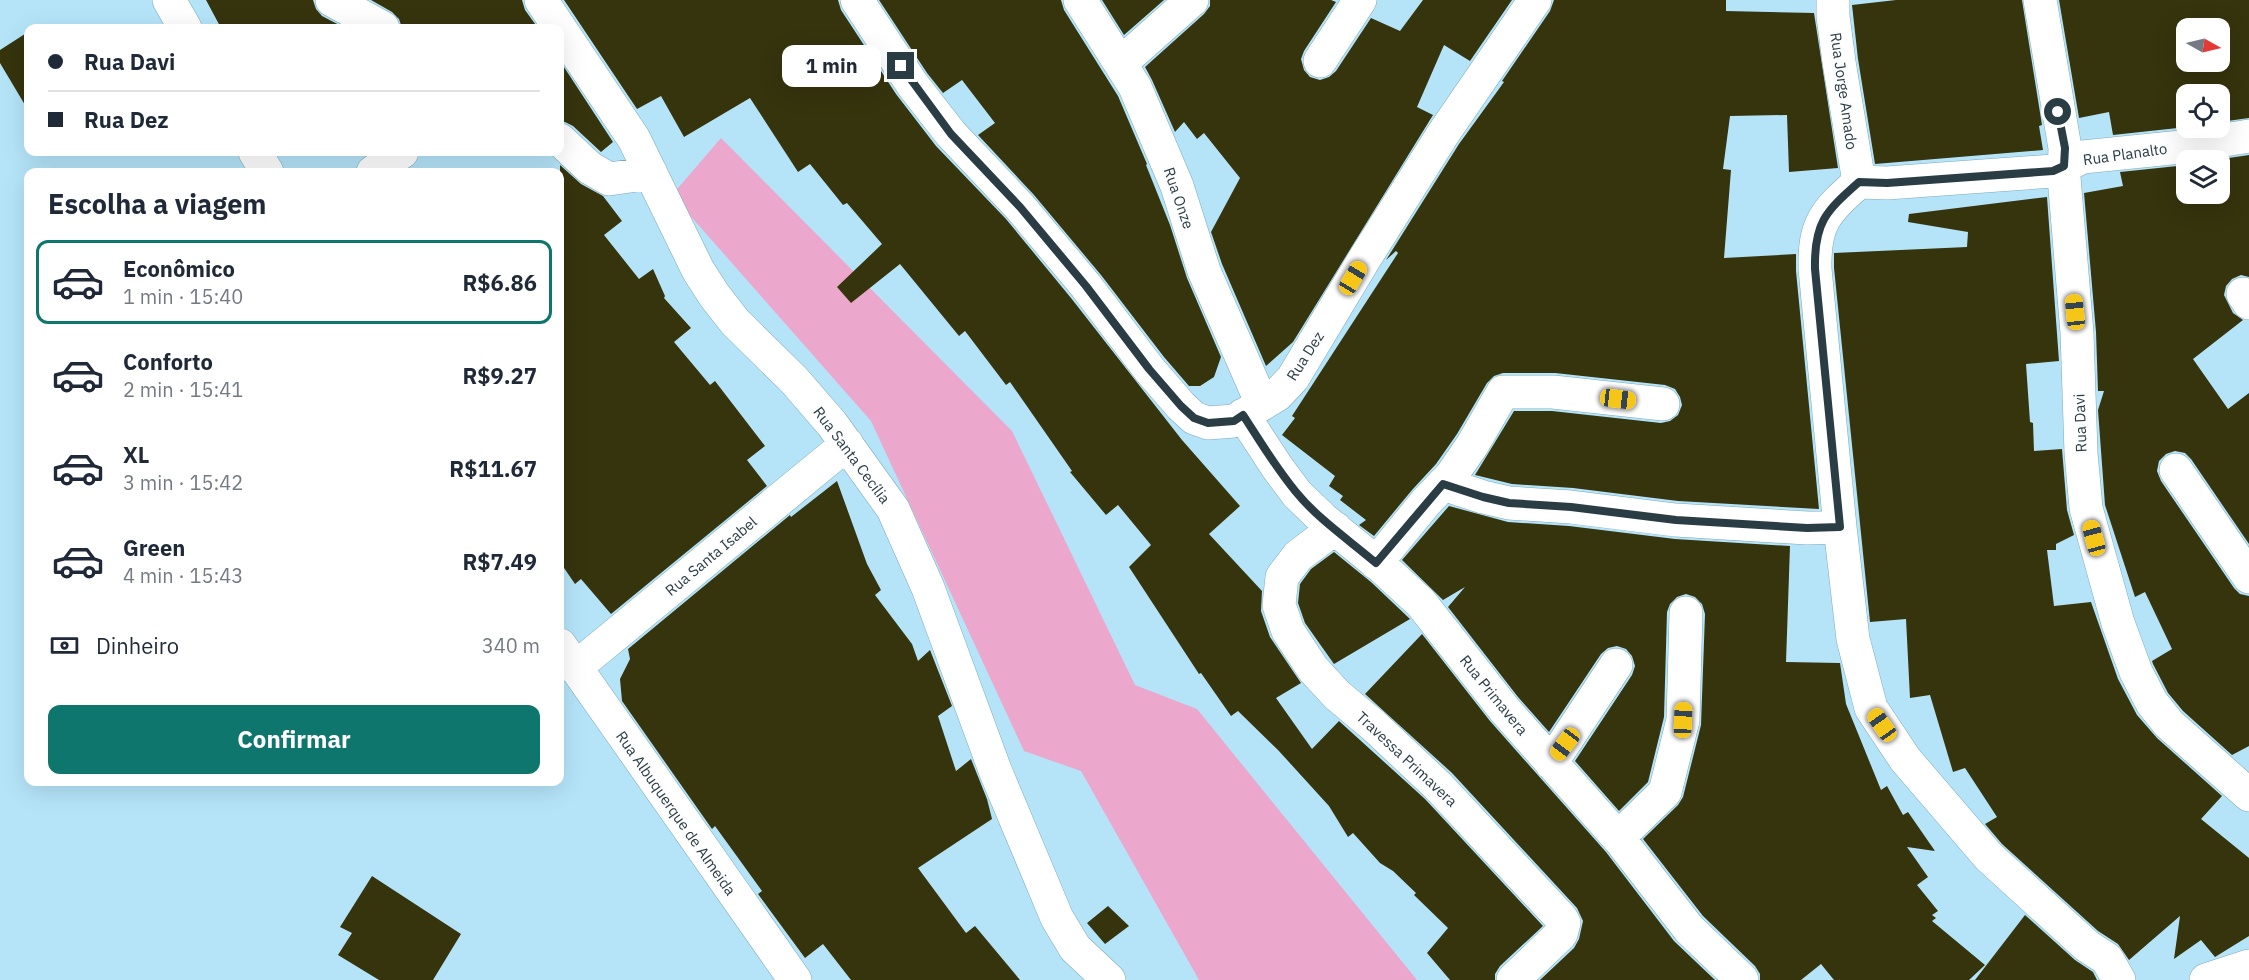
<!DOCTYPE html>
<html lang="pt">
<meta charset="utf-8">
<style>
:root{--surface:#fff;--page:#f6f6f7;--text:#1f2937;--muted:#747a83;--line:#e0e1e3;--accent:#0f766e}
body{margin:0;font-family:"IBM Plex Sans",sans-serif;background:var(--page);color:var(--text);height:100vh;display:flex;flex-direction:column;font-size:22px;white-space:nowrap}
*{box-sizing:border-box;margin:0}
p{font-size:20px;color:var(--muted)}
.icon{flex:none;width:33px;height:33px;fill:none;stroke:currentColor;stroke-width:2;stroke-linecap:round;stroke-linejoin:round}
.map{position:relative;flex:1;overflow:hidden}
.sheet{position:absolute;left:24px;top:168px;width:540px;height:618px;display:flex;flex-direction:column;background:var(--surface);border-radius:12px;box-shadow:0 6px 24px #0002}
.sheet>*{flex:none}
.top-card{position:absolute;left:24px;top:24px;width:540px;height:132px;border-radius:12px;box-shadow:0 6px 24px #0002;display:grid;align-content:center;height:132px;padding:0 24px;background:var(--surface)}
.needle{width:39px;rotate:98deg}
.buttons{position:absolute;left:2176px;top:18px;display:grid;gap:12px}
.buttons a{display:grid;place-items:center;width:54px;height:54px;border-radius:12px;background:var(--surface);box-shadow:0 6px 24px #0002;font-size:30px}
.end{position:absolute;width:27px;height:27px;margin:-14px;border:8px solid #2a3d45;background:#fff;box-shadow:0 0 0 3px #fff}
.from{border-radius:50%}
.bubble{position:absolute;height:42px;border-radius:12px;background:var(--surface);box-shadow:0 6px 24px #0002;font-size:20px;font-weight:700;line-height:42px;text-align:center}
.car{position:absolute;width:18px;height:36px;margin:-18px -9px;border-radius:8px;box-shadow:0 0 4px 2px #0007;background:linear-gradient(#f5c518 24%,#345 0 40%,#f5c518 0 76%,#345 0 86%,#f5c518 0)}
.top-card b{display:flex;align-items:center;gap:21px;height:57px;font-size:22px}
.top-card b+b{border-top:2px solid var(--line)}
.top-card i{width:15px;height:15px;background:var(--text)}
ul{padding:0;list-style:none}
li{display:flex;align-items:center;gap:18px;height:84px;margin:0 12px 9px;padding:0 12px;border:3px solid transparent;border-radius:12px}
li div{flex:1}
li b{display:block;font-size:22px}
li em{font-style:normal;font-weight:700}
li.current{border-color:var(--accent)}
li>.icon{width:54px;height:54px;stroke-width:1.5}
h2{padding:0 24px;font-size:27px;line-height:72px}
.pay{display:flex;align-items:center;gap:15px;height:66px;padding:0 24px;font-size:22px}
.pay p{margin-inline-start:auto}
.action{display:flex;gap:12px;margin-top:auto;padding:12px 24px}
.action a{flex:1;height:69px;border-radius:12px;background:var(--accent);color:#fff;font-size:24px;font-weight:700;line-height:69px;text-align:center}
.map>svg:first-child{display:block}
.green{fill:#eca7cc}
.building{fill:#36340d;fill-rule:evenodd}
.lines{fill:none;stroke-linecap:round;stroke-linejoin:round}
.minor-casing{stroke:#7ba9bc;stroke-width:34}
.minor{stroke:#fff;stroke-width:33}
.route{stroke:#2a3d45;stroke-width:8}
.labels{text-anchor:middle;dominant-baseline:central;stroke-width:6;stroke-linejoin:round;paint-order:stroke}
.street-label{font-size:15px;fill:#2a3d45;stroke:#fdfdfd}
</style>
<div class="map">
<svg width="2249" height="980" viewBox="0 0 2249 980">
<rect width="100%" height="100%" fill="#b5e4f9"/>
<!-- green -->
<path class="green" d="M 721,138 L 1012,431 L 1135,685 L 1197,709 L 1417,980 L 1199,980 L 1081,771 L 1024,751 L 871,421 L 672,195 Z"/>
<!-- building -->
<path class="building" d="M 206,0 L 313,0 L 316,9 L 322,16 L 345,28 L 221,28 Z
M 371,0 L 522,0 L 525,10 L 538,28 L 402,28 L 399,19 L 392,12 Z
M 564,0 L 838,0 L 841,10 L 896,94 L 936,146 L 1006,219 L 1071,298 L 1182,440 L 1240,506 L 1209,534 L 1262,591 L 1261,611 L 1270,637 L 1301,683 L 1276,698 L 1312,749 L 1339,721 L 1425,799 L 1543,926 L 1500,966 L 1495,974 L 1495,980 L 1450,980 L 1427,953 L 1448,928 L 1414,895 L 1416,893 L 1393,871 L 1380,863 L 1353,833 L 1348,837 L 1329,806 L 1278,750 L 1238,711 L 1231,716 L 1201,673 L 1199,674 L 1129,567 L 1151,545 L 1118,505 L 1106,515 L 1070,472 L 1072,471 L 1010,382 L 1006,385 L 965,331 L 959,336 L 900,264 L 851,303 L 837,287 L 882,244 L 847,203 L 843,205 L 810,164 L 798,172 L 750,98 L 684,137 L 661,96 L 637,109 Z
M 879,0 L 1061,0 L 1064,10 L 1118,96 L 1147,164 L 1146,165 L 1170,225 L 1187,278 L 1221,357 L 1214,377 L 1200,386 L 1189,386 L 1164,357 L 1101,275 L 1034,195 L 978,135 L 995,123 L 962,80 L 943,93 L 927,73 Z
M 1102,0 L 1164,0 L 1124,35 Z
M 1210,0 L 1331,0 L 1336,2 L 1304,51 L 1301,59 L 1304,70 L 1310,77 L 1320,80 L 1329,77 L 1336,71 L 1371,18 L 1400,31 L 1423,0 L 1512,0 L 1470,61 L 1444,45 L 1417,107 L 1433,115 L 1293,342 L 1266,366 L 1222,264 L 1211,232 L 1240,178 L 1204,133 L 1197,139 L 1184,122 L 1175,132 L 1152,80 L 1145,67 L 1204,14 L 1210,6 Z
M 1554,0 L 1726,0 L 1726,11 L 1814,13 L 1838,168 L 1789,172 L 1787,115 L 1730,116 L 1723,169 L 1731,170 L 1724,258 L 1796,254 L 1796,271 L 1819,509 L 1678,501 L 1573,488 L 1512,484 L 1475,475 L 1514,411 L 1552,411 L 1661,423 L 1670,421 L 1678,415 L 1682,405 L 1680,397 L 1675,389 L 1665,385 L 1555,373 L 1503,373 L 1494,376 L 1487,383 L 1457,434 L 1436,464 L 1412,490 L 1374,536 L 1359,525 L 1366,520 L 1340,500 L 1343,496 L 1329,486 L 1335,476 L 1282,435 L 1295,418 L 1292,416 L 1398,253 L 1396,251 L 1386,260 L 1459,144 L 1504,82 L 1502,81 L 1550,11 Z
M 1896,0 L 2022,0 L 2042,125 L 2039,126 L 2043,150 L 1875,164 L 1858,59 L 1852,5 Z
M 2059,0 L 2249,0 L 2249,118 L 2220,122 L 2220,94 L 2187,94 L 2187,127 L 2113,135 L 2109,112 L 2079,118 ZM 2187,28 L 2220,28 L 2220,62 L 2187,62 Z
M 28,32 L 28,110 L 0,63 L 0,50 Z
M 560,61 L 613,142 L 601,152 L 573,126 L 565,122 L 560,122 Z
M 2249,155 L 2249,277 L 2241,275 L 2232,279 L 2226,286 L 2224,295 L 2233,313 L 2243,320 L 2193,359 L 2228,409 L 2249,393 L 2249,544 L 2191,459 L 2185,453 L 2175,451 L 2166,454 L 2159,461 L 2157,471 L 2161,481 L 2234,588 L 2240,594 L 2249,596 L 2249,746 L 2232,755 L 2183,711 L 2168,693 L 2153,664 L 2152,661 L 2172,649 L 2145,592 L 2135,597 L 2105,505 L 2098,410 L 2104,391 L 2098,391 L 2096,332 L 2084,193 L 2123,186 L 2120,172 L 2187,165 L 2187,194 L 2220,194 L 2220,160 L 2215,160 Z
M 560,165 L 581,184 L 603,196 L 622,221 L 604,235 L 639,279 L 653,269 L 665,296 L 664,298 L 691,328 L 674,342 L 710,385 L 715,381 L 765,446 L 747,460 L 767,486 L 611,614 L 581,579 L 575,584 L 560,562 Z
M 2047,197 L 2059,361 L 2026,364 L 2030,422 L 2033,423 L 2034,451 L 2062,449 L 2067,510 L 2074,535 L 2056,544 L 2056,550 L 2047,550 L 2054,606 L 2091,602 L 2118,679 L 2137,715 L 2157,738 L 2222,796 L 2201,819 L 2249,858 L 2249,936 L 2215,957 L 2201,940 L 2174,959 L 2180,916 L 2129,960 L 2118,944 L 2098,931 L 2002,844 L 1985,824 L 1997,817 L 1965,768 L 1953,772 L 1930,695 L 1910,698 L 1906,619 L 1870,622 L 1834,268 L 1834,253 L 1967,247 L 1968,232 L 1908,222 L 1909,214 Z
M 837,481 L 867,564 L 881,590 L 875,595 L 912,644 L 918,661 L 930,650 L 952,706 L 938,716 L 956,771 L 971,759 L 987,799 L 992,819 L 918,868 L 966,933 L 975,926 L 1020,980 L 851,980 L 823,944 L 805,958 L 758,894 L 762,891 L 715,826 L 712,829 L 622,701 L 620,679 L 630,659 L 628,649 L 790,515 L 791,517 Z
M 1449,506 L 1508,522 L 1569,526 L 1675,539 L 1790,546 L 1786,662 L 1840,663 L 1846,704 L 1881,790 L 1887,786 L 1903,815 L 1908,812 L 1935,851 L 1907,847 L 1928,877 L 1917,885 L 1938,911 L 1932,915 L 1936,918 L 1932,921 L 1985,965 L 1969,980 L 1834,980 L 1821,964 L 1801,980 L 1760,980 L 1760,974 L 1755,966 L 1703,916 L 1643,839 L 1678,805 L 1683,797 L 1701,725 L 1705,614 L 1702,604 L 1695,597 L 1686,594 L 1677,597 L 1670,604 L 1667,612 L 1664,717 L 1648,782 L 1619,811 L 1575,761 L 1632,675 L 1635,666 L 1632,656 L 1626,649 L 1617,646 L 1608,648 L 1601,654 L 1549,732 L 1518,697 L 1448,607 L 1465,587 L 1443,600 L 1402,560 Z
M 1334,552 L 1371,582 L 1410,619 L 1334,664 L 1305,623 L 1298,603 L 1300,584 L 1311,569 Z
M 1422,634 L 1490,721 L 1606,852 L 1674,941 L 1715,980 L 1540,980 L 1574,948 L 1579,939 L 1583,921 L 1577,908 L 1452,773 L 1365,694 Z
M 372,876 L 461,934 L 433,980 L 379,980 L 338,955 L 352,933 L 340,927 Z
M 1108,906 L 1129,926 L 1105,944 L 1087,923 Z
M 2025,915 L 2075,960 L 2093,972 L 2097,980 L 1975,980 Z"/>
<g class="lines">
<defs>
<path id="minor" d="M 169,0 L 185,28
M 332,0 L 383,28
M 541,0 L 634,139 L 698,270 L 714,295 L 735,322 L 794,380 L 832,424 L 893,509 L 928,588 L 995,770 L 1057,918 L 1075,948 L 1109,980
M 857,0 L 912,84 L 951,134 L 1020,207 L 1086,286 L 1149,369 L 1181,406 L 1194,418 L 1208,423 L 1234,421 L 1277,395 L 1293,378 L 1365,258 L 1443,134 L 1535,0
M 1080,0 L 1135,87 L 1177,186 L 1204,271 L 1262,404
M 1833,0 L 1833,16 L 1839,62 L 1859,182
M 2040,0 L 2065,148 L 2064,177 L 2077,333 L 2081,453 L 2086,508 L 2118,623 L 2136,672 L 2152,703 L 2169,724 L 2249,795
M 1320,61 L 1360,0
M 1121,63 L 1192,0
M 560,140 L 590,168 L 609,179 L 651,173
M 255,152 L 267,172
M 373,172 L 402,152
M 1859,182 C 1825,212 1814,223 1815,269 L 1840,527 L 1853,639 L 1871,708 L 1905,759 L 1989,857 L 2087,946 L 2107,959 L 2119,980
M 1859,182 L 1887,183 L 2053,171 L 2083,157 L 2181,147 L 2249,136
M 2243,294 L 2249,303
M 1243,415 L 1277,467 L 1297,494 L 1323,519 L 1383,568 L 1421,603 L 1504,709 L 1620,840 L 1689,929 L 1742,980
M 2176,470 L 2249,577
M 1443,484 L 1483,497 L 1509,503 L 1571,507 L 1676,520 L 1807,528 L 1840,527
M 1335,528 L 1298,556 L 1282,577 L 1279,605 L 1288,631 L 1313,669 L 1337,695 L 1373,725 L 1438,786 L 1561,918 L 1564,923 L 1561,934 L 1513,980
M 1376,563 L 1426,502 L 1451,476 L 1473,444 L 1503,392 L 1553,392 L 1663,404
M 560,645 L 795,980
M 575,668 L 847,444
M 1551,763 L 1616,665
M 1620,840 L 1625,831 L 1665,792 L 1683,720 L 1686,613
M 2206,980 L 2249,966"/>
</defs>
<!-- minor casing -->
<use href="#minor" class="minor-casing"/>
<!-- minor -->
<use href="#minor" class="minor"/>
</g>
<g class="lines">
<!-- route -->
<path class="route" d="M 901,66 L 951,134 L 1020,207 L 1086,286 L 1149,369 L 1181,406 L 1194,418 L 1208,423 L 1234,421 L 1243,415 C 1260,441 1276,468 1296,492 C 1318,519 1349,540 1376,563 L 1443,484 L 1483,497 L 1509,503 L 1571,507 L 1676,520 L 1807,528 L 1840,527 L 1815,269 C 1814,223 1825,212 1859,182 L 1887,183 L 2053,171 L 2064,166 L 2065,148 L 2058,112"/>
</g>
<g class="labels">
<!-- street labels -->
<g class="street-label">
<text transform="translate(1844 91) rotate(82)">Rua Jorge Amado</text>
<text transform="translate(2125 154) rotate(-8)">Rua Planalto</text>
<text transform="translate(1179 198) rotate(71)">Rua Onze</text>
<text transform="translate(1305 356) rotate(-57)">Rua Dez</text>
<text transform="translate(2080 423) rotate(-92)">Rua Davi</text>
<text transform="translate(852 455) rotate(53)">Rua Santa Cecília</text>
<text transform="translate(711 556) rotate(-40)">Rua Santa Isabel</text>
<text transform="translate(1494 695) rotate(51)">Rua Primavera</text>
<text transform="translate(1407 759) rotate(43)">Travessa Primavera</text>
<text transform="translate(676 813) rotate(55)">Rua Albuquerque de Almeida</text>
</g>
</g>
</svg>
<div class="buttons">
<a><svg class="needle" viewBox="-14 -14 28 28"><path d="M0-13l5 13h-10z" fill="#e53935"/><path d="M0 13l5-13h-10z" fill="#747a83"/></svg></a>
<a><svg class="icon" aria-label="locate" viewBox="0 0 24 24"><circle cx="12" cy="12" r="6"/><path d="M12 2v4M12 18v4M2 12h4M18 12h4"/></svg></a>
<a><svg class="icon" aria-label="layers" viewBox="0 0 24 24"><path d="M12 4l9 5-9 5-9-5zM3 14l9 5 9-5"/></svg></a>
</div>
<i class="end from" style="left:2058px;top:112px"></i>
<i class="end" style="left:901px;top:66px"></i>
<div class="bubble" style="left:782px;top:45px;width:99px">1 min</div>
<i class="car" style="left:1353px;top:278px;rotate:31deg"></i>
<i class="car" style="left:2075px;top:312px;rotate:354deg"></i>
<i class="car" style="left:1618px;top:399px;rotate:97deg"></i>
<i class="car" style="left:2094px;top:538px;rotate:345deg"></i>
<i class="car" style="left:1683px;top:720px;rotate:2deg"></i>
<i class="car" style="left:1882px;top:725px;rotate:325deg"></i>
<i class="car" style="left:1565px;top:744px;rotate:217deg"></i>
<div class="top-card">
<b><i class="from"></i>Rua Davi</b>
<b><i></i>Rua Dez</b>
</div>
<section class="sheet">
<h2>Escolha a viagem</h2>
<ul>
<li class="current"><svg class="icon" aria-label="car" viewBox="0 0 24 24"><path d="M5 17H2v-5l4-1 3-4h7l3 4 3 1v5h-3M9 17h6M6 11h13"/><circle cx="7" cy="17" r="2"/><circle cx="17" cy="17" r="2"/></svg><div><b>Econômico</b><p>1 min · 15:40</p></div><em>R$6.86</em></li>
<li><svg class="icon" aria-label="car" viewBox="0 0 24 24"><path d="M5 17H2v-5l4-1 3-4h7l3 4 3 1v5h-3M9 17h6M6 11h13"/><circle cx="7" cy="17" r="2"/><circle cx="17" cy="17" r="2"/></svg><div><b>Conforto</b><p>2 min · 15:41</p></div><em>R$9.27</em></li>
<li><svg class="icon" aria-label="car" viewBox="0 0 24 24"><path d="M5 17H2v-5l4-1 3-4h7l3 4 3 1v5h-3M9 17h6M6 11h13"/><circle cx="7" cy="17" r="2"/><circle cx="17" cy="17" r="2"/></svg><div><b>XL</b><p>3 min · 15:42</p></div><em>R$11.67</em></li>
<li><svg class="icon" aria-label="car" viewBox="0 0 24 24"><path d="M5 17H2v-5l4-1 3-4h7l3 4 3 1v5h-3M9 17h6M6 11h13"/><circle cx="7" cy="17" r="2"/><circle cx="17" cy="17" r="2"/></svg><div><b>Green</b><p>4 min · 15:43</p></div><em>R$7.49</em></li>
</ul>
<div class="pay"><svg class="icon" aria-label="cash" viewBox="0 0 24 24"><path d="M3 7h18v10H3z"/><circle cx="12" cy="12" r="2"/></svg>Dinheiro<p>340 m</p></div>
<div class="action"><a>Confirmar</a></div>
</section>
</div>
